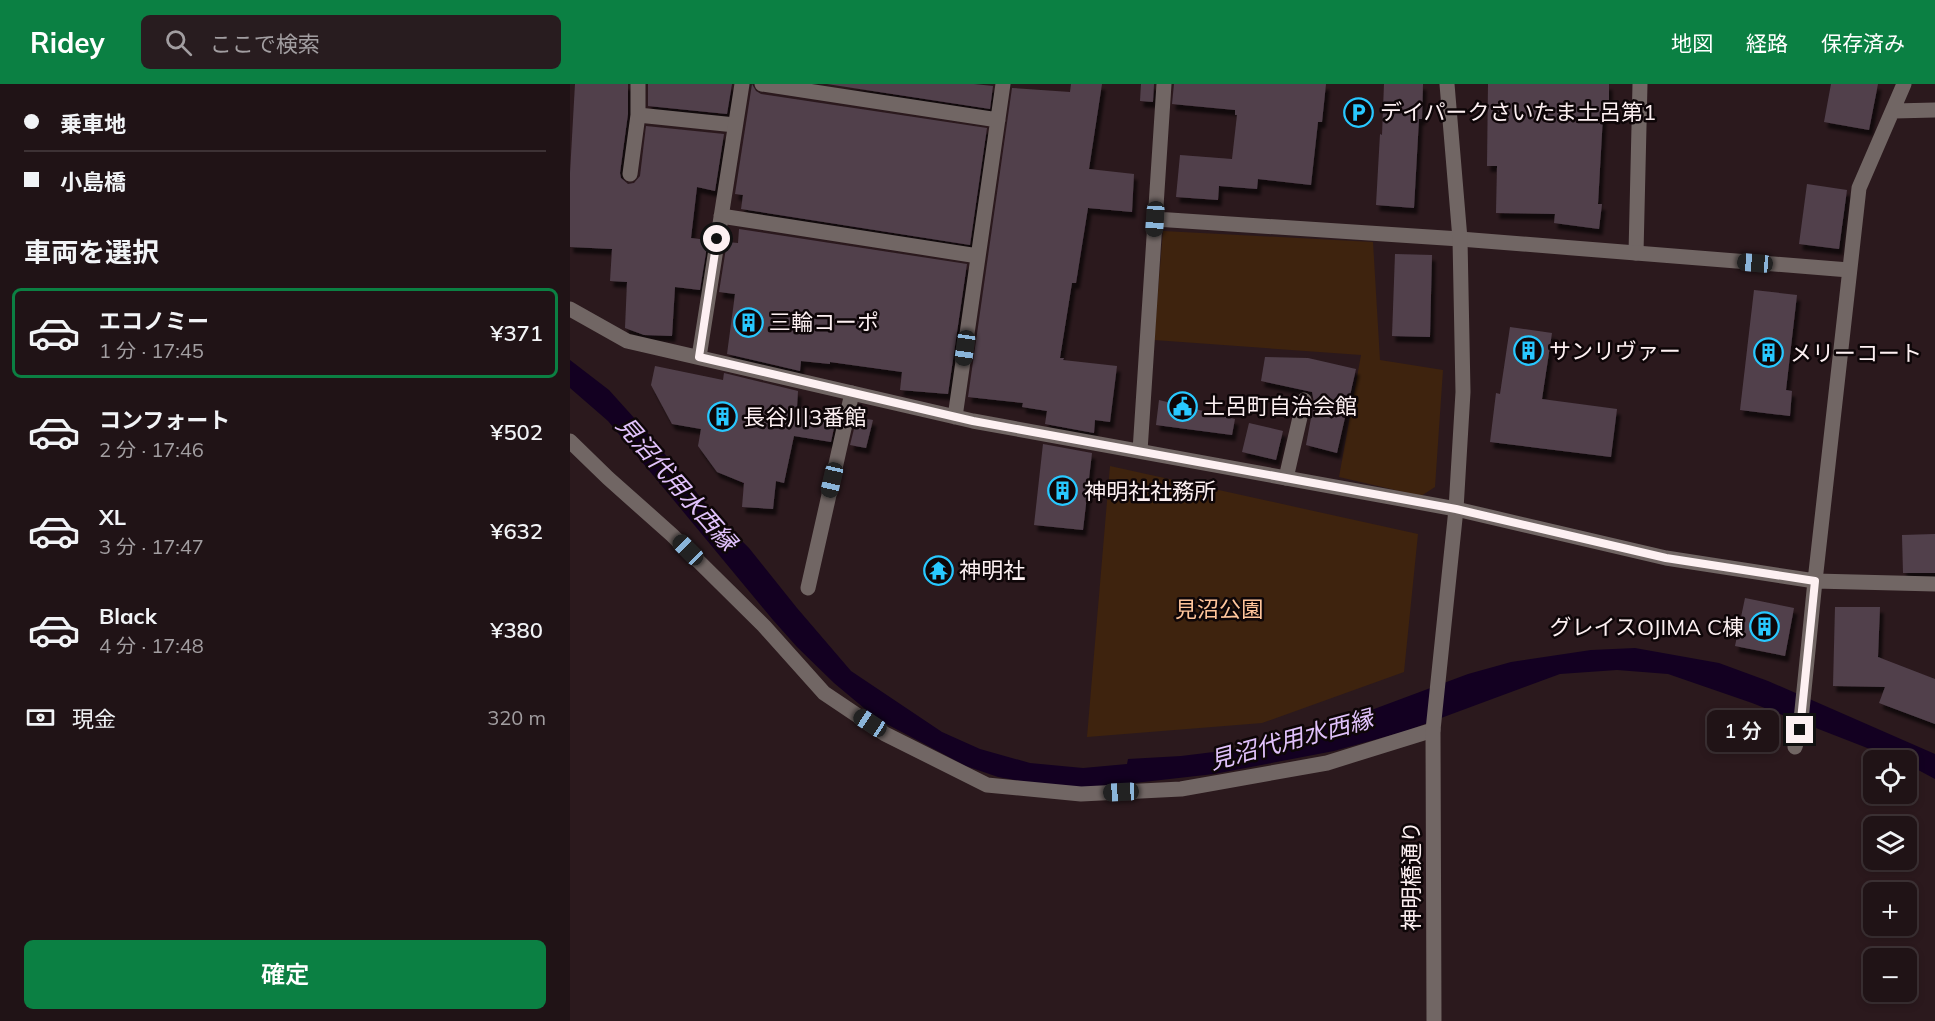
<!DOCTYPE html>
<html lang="ja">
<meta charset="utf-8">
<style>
:root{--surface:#201316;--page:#281c1f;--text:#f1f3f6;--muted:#a29ea1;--line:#3d3235;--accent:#0b8043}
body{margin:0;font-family:Mulish,"Noto Sans JP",sans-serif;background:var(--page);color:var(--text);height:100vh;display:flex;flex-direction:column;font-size:22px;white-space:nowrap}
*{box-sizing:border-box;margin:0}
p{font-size:20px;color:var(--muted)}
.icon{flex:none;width:33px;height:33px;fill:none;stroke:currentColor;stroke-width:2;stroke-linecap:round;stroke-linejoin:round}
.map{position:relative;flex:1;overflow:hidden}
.side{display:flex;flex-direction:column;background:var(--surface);width:570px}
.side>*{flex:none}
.guide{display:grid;align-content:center;height:132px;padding:0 24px;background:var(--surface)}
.fabs{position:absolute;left:1293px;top:666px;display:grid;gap:12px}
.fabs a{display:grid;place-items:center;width:54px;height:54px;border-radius:9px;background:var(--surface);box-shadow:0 3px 9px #0003,0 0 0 2px var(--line);font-size:30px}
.end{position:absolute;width:27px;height:27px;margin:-14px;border:8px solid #fdf0f2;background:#111;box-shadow:0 0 0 3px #111}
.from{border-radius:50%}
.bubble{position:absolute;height:42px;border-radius:9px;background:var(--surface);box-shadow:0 3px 9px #0003,0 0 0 2px var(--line);font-size:20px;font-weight:600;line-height:42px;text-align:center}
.car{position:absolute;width:18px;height:36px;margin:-18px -9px;border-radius:8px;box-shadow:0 0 4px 2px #0007;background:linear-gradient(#222 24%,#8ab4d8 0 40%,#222 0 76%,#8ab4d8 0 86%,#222 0)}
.guide b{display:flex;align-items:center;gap:21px;height:57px;font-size:22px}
.guide b+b{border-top:2px solid var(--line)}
.guide i{width:15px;height:15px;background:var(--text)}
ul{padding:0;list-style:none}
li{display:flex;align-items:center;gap:18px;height:90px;margin:0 12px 9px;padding:0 12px;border:3px solid transparent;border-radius:9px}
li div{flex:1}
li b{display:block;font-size:22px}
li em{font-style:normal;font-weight:600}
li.active{border-color:var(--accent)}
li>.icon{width:54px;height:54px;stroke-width:1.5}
h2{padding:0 24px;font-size:27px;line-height:72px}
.pay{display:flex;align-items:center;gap:15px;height:66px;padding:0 24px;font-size:22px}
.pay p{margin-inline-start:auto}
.action{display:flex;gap:12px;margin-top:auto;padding:12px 24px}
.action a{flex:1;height:69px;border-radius:9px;background:var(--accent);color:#fff;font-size:24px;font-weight:600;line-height:69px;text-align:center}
header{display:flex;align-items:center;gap:36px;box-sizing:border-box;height:84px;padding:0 30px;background:var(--accent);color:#fff}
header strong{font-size:28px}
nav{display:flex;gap:33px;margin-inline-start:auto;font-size:21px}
.search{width:420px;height:54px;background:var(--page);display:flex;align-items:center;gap:15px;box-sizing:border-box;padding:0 21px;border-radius:9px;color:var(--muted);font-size:22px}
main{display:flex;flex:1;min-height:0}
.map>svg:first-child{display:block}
.green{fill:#3e230e}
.water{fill:#130021}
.building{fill:#51404c;filter:url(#shadow)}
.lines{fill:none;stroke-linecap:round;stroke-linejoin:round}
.service{stroke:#716664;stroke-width:15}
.minor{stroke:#716664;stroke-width:15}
.tertiary{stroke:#716664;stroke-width:15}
.route{stroke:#fdf0f2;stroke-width:8}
.labels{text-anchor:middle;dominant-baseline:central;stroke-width:5;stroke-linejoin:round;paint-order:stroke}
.poi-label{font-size:22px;fill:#fdf0f2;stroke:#0e0608;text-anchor:start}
.park-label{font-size:22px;fill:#ffc59b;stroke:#0e0608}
.street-label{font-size:22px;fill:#fdf0f2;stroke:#0e0608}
.water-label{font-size:24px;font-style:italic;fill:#e1c2fc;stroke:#0e0608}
</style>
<header>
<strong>Ridey</strong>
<div class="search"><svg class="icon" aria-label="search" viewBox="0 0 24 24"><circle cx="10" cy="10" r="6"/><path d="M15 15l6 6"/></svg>ここで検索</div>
<nav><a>地図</a><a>経路</a><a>保存済み</a></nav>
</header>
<main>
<section class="side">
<div class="guide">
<b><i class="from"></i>乗車地</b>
<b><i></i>小島橋</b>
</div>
<h2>車両を選択</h2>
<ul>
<li class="active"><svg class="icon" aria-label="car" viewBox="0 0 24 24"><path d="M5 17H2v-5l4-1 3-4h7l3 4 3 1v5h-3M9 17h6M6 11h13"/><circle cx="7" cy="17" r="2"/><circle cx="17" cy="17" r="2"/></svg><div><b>エコノミー</b><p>1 分 · 17:45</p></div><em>¥371</em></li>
<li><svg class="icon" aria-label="car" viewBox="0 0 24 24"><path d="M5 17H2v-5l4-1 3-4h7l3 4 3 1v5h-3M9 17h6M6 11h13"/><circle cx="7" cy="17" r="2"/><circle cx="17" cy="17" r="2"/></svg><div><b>コンフォート</b><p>2 分 · 17:46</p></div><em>¥502</em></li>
<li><svg class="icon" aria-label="car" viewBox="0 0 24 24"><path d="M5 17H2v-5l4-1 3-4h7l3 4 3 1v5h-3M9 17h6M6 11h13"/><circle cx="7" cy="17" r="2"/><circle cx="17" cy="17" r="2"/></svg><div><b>XL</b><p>3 分 · 17:47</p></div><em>¥632</em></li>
<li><svg class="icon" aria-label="car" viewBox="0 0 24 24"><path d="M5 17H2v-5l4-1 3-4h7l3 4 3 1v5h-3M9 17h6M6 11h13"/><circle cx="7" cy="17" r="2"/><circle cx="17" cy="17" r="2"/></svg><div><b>Black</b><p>4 分 · 17:48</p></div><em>¥380</em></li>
</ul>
<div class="pay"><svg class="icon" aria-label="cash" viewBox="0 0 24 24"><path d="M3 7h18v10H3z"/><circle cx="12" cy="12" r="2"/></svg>現金<p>320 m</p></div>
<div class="action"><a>確定</a></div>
</section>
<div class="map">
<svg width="1365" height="937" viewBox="0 0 1365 937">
<defs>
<filter id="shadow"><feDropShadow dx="3.5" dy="6" stdDeviation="1.5" flood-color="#0009"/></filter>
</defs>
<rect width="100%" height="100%" fill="#2b191d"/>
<!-- green -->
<path class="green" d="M 593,147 L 803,158 L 810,276 L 873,286 L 865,403 L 851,412 L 769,393 L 791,271 L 584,256 Z
M 540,382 L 848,450 L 834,588 L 692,639 L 517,653 Z"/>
<!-- water -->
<path class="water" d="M 0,276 L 39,306 L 75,346 L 141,426 L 179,464 L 227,524 L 281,587 L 372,648 L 410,665 L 460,679 L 513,684 L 557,680 L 558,675 L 611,672 L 668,665 L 729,653 L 898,590 L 941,578 L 1021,566 L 1065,564 L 1149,579 L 1198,597 L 1365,670 L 1365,695 L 1337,680 L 1336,676 L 1328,676 L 1182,619 L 1098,590 L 1047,586 L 990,590 L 836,647 L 764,667 L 644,690 L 520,704 L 467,700 L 428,693 L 396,682 L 307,635 L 264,599 L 227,563 L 203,536 L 38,337 L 0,304 Z"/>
<!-- building -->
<path class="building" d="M 5,0 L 58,0 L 58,30 L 50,89 L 51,94 L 58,100 L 64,99 L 70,92 L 76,42 L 154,50 L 145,107 L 127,103 L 121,154 L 138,156 L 130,206 L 105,203 L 102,252 L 74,251 L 55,244 L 57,198 L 40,197 L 42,165 L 0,163 L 0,89 Z
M 78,0 L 162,0 L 157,30 L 78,22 Z
M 182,0 L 186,7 L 191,10 L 417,44 L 400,161 L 171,125 L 173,111 L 165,110 Z
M 257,0 L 404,0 L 423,2 L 420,25 Z
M 501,0 L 532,0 L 519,85 L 564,90 L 562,128 L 518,124 L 506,199 L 502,199 L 490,274 L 494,274 L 493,276 L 547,282 L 540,338 L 525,336 L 524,349 L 475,340 L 477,327 L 452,323 L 453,319 L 398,313 L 442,4 L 500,8 Z
M 571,0 L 584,0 L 583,18 L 570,17 Z
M 604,0 L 756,0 L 752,38 L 748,38 L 741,101 L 688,95 L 687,105 L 649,102 L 648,116 L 606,113 L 610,71 L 662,75 L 667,31 L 665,31 L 665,26 L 602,20 Z
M 814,0 L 853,0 L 852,35 L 849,35 L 844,124 L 806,121 L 810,50 L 812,51 Z
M 918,0 L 1039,0 L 1039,32 L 1033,32 L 1028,120 L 1032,120 L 1029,145 L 984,139 L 985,130 L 926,129 L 927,82 L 917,82 Z
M 1261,0 L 1308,0 L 1299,46 L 1254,38 Z
M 1237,100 L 1277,106 L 1269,165 L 1229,160 Z
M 169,145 L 397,180 L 378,310 L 330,306 L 332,288 L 260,278 L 260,280 L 231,277 L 230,287 L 157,270 L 165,210 L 149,208 L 157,158 L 168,159 Z
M 825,170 L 862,171 L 860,253 L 822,252 Z
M 1184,206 L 1227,211 L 1216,306 L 1222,307 L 1220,332 L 1170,326 Z
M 940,243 L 982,249 L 972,315 L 1047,325 L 1041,373 L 920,358 L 926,309 L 930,310 Z
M 695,273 L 738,274 L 786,285 L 767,369 L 736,361 L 744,318 L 742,308 L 691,297 Z
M 85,282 L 153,296 L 154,289 L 228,307 L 227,323 L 267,330 L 261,358 L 224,352 L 214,399 L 206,397 L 203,425 L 172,423 L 174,399 L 147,388 L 128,362 L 131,345 L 102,340 L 81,301 Z
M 589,316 L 665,335 L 662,351 L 586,341 Z
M 287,333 L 303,336 L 296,364 L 280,361 Z
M 679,339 L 713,347 L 706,376 L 672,368 Z
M 473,360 L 522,369 L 513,446 L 464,441 Z
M 1365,450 L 1365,489 L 1333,489 L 1332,451 Z
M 1175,514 L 1224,524 L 1215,572 L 1165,562 Z
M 1265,523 L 1310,523 L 1308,573 L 1365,595 L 1365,640 L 1309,619 L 1315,603 L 1263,602 Z"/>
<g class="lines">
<!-- service -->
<path class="service" d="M 68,31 L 165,41
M 60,90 L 68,31 L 68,0
M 1066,169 L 1070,0
M 716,394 L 734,316
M 238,504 L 282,309"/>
<!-- minor -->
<path class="minor" d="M 192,0 L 428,36
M 1324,27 L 1365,26
M 151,132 L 408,172
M 585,135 L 890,155 L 1279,186
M 0,225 L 57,257 L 403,337 L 886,425 L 1096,474 L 1245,497 L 1365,500
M 129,273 L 172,0
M 385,333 L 433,0
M 0,357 L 38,394 L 102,451 L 194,542 L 254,609 L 315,650 L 417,701 L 511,710 L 611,705 L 757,679 L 863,646
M 570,367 L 594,0
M 1225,663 L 1230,646 L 1245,497 L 1289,104 L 1334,0"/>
<!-- tertiary -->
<path class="tertiary" d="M 864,937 L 863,646 L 886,425 L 893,308 L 890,155 L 877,0"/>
</g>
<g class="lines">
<!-- route -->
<path class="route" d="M 147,155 L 129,273 L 403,337 L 886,425 L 1096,474 L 1245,497 L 1230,646"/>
</g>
<!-- icons -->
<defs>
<symbol id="parking-ring" viewBox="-11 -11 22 22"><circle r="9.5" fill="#0e0608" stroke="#28c8ff" stroke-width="1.5"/><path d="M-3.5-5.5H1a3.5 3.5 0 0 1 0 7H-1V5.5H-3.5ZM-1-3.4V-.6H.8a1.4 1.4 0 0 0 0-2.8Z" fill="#28c8ff"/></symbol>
<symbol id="building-ring" viewBox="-11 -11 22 22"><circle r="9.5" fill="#0e0608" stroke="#28c8ff" stroke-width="1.5"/><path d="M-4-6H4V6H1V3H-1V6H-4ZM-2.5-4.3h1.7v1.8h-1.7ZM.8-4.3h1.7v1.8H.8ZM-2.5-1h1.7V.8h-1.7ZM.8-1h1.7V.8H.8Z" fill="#28c8ff"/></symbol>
<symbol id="civic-ring" viewBox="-11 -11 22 22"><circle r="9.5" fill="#0e0608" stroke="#28c8ff" stroke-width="1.5"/><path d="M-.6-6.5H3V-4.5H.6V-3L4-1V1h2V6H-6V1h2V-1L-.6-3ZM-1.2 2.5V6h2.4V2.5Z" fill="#28c8ff"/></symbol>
<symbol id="temple-ring" viewBox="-11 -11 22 22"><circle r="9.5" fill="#0e0608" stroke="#28c8ff" stroke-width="1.5"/><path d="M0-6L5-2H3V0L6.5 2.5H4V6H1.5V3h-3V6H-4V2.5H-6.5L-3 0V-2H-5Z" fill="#28c8ff"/></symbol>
</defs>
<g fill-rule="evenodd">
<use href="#parking-ring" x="772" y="12" width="33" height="33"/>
<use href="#building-ring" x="162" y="222" width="33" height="33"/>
<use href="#building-ring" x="942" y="250" width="33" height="33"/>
<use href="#building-ring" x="1182" y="252" width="33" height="33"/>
<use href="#civic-ring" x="596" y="306" width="33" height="33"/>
<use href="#building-ring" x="136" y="316" width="33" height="33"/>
<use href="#building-ring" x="476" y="390" width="33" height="33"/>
<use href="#temple-ring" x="352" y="470" width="33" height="33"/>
<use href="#building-ring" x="1178" y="526" width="33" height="33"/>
</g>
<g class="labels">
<!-- poi labels -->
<g class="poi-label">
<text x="810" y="28">デイパークさいたま土呂第1</text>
<text x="199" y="238">三輪コーポ</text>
<text x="979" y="267">サンリヴァー</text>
<text x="1220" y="269">メリーコート</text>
<text x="633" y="322">土呂町自治会館</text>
<text x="173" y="333">長谷川3番館</text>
<text x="514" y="407">神明社社務所</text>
<text x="389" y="486">神明社</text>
<text x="1174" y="543" text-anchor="end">グレイスOJIMA C棟</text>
</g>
<!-- park labels -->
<g class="park-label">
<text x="649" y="525">見沼公園</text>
</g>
<!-- street labels -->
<g class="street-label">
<text transform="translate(841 792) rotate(-90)">神明橋通り</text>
</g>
<!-- water labels -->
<g class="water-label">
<text transform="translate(107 399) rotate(49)">見沼代用水西縁</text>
<text transform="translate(721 655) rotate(-15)">見沼代用水西縁</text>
</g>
</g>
</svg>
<div class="fabs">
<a><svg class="icon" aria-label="locate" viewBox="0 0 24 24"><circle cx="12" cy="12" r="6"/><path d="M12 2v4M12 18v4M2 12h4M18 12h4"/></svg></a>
<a><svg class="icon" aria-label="layers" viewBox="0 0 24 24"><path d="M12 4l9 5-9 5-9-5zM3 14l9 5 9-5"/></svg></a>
<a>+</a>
<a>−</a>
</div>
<i class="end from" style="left:147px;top:155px"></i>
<i class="end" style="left:1230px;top:646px"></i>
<div class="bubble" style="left:1137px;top:626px;width:72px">1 分</div>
<i class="car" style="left:585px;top:135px;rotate:184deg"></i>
<i class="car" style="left:1185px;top:179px;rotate:275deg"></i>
<i class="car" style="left:395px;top:264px;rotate:188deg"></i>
<i class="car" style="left:262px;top:396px;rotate:193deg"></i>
<i class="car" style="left:118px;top:466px;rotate:315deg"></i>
<i class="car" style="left:300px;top:639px;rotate:303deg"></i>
<i class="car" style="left:551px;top:708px;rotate:267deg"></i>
</div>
</main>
